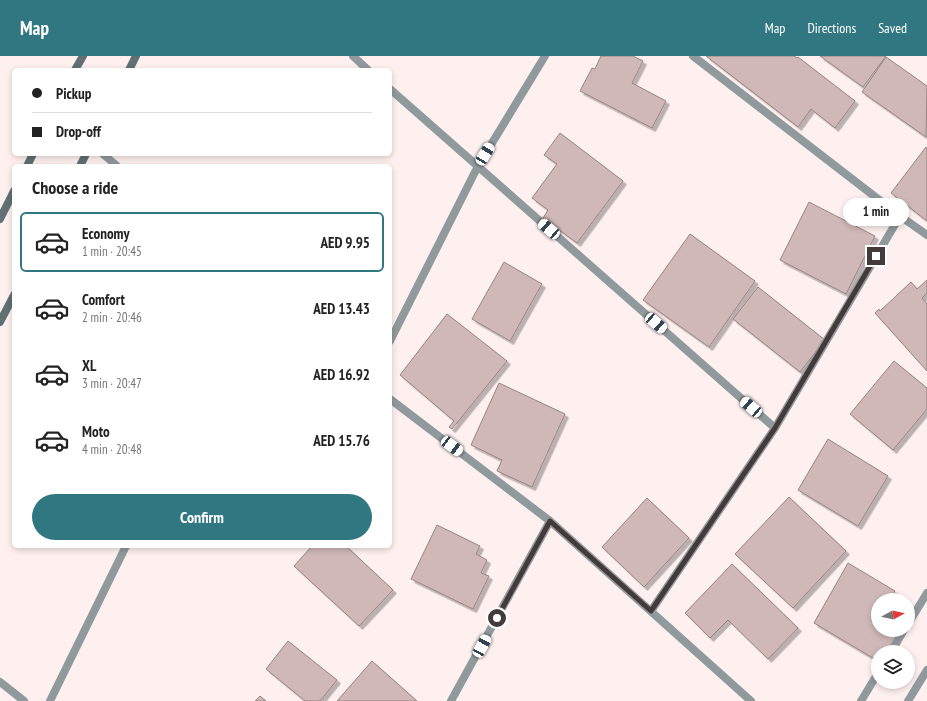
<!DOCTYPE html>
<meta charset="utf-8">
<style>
:root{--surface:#fff;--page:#f6f6f6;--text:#222;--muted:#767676;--line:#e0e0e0;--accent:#307782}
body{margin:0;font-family:"PT Sans Narrow",sans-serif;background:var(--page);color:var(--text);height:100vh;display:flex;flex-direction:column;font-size:15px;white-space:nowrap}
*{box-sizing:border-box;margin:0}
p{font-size:13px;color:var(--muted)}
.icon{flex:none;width:22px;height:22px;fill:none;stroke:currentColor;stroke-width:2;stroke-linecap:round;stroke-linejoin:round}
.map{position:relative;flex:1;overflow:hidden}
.drawer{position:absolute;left:12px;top:108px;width:380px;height:384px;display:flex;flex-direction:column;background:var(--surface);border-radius:6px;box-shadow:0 2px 6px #0003}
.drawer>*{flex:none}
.hud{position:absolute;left:12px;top:12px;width:380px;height:88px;border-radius:6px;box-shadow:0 2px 6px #0003;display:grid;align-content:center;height:88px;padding:0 20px;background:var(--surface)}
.needle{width:26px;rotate:82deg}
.fabs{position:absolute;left:871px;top:537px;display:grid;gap:8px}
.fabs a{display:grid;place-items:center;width:44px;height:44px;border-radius:50%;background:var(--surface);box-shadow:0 2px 6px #0003;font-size:20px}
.end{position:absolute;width:18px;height:18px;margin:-9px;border:5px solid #443a3a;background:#fff;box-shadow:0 0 0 2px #fff}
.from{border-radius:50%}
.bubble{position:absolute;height:28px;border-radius:14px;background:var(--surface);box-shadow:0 2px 6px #0003;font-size:13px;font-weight:700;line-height:28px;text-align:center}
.car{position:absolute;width:12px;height:24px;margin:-12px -6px;border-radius:5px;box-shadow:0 0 3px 1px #0007;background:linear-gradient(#fff 24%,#345 0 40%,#fff 0 76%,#345 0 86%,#fff 0)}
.hud b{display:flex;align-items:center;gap:14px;height:38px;font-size:15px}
.hud b+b{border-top:1px solid var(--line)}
.hud i{width:10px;height:10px;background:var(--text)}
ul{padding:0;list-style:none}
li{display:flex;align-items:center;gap:12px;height:60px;margin:0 8px 6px;padding:0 12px;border:2px solid transparent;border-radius:6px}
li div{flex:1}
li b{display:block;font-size:15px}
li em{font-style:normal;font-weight:700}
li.active{border-color:var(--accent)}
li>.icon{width:36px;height:36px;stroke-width:1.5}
h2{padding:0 20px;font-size:18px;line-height:48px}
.action{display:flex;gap:8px;margin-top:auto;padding:8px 20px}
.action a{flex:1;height:46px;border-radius:24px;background:var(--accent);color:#fff;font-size:16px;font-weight:700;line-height:46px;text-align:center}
header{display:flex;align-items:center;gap:24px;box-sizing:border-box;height:56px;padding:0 20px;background:var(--accent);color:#fff}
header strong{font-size:19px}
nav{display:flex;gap:22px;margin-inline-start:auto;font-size:14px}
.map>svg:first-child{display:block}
.building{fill:#cfb8b7;stroke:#988382;filter:url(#shadow)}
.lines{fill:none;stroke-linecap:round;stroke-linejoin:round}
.street{stroke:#909a9c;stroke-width:8}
.secondary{stroke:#617072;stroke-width:8}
.route{stroke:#443a3a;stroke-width:5}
</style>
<header>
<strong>Map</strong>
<nav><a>Map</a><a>Directions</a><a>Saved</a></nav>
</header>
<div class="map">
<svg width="927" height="645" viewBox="0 0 927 645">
<defs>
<filter id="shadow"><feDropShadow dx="3.5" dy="3.5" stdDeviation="0" flood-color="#0004"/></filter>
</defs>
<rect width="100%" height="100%" fill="#fef0ef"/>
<!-- building -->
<path class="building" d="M 601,0 L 633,0 L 643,5 L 632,27 L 666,45 L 652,72 L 580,35 L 592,12 L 595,13 Z
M 706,0 L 794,0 L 797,2 L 798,1 L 855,45 L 835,72 L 811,53 L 798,71 Z
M 820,0 L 886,0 L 863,31 Z
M 886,1 L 927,30 L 926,81 L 862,36 Z
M 560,77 L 623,125 L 577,187 L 543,162 L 548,154 L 532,142 L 557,108 L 544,99 Z
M 926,91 L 927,92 L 927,165 L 891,137 Z
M 809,146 L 875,180 L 846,238 L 780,204 Z
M 690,178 L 755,225 L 709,291 L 643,244 Z
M 504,206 L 542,228 L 510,285 L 472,263 Z
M 927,224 L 927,237 L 922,242 L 927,248 L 927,315 L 875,257 L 879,253 L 880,255 L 911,226 L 917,233 Z
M 758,231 L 825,284 L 800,316 L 733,263 Z
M 447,258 L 507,305 L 452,373 L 449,371 L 454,365 L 400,319 Z
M 894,305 L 927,332 L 927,353 L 893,394 L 850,358 Z
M 499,327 L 565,358 L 532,431 L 497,415 L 502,404 L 471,389 Z
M 828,383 L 888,420 L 858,470 L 798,434 Z
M 789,441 L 846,495 L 793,552 L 735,498 Z
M 647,442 L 689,482 L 644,531 L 602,491 Z
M 437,469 L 480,490 L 476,498 L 487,504 L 481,517 L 489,520 L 473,553 L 411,523 Z
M 312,490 L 346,490 L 393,534 L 359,570 L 294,510 Z
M 848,507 L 895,535 L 892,539 L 900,544 L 878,544 L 878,574 L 900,574 L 887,596 L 878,596 L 878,605 L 814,567 Z
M 732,508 L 798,572 L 768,603 L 728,564 L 710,582 L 685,557 Z
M 908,549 L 913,552 L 908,560 Z
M 288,585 L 337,624 L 320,645 L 305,645 L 266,613 Z
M 372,605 L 417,645 L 337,645 Z
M 260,640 L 266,645 L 255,645 Z"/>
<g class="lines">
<!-- street -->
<path class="street" d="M 353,0 L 368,14
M 693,0 L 900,160 L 927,179
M 390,33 L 775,372
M 103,98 L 117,110
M 390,285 L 478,110 L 545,0
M 390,343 L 550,465 L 751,645
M 651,555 L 775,372 L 900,160
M 908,568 L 927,537
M 891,596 L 904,574
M 0,626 L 24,645
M 50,645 L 126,490
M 451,645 L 550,465
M 861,645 L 878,617
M 908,645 L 927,614"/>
<!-- secondary -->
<path class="secondary" d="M 75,14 L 83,0
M 129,14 L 136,0
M 27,110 L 33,98
M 80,110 L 86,98
M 0,163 L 14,135
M 0,266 L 14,239"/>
</g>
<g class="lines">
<!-- route -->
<path class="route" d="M 497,562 L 550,465 L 651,555 L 775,372 L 876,200"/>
</g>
</svg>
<div class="fabs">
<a><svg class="needle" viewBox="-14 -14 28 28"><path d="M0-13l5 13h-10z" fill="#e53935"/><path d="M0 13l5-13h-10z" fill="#767676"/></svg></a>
<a><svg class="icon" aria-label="layers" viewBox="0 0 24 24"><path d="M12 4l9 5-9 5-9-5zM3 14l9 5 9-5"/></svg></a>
</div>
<i class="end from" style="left:497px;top:562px"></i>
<i class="end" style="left:876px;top:200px"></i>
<div class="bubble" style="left:843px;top:142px;width:66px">1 min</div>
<i class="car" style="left:485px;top:98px;rotate:31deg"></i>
<i class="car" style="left:549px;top:173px;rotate:311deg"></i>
<i class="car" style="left:656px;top:267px;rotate:131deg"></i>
<i class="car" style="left:751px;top:351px;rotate:311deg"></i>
<i class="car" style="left:452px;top:390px;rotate:127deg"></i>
<i class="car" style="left:482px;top:590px;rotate:29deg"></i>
<div class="hud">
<b><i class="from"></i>Pickup</b>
<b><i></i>Drop-off</b>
</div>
<section class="drawer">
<h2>Choose a ride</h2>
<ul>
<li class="active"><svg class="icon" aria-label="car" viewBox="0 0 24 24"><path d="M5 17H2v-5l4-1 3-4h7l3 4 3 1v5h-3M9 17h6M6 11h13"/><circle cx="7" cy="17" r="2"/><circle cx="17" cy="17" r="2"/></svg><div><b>Economy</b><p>1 min · 20:45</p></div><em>AED 9.95</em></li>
<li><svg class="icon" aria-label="car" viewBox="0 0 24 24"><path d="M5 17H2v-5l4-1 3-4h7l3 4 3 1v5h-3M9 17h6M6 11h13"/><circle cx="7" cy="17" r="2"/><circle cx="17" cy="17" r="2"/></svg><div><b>Comfort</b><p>2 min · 20:46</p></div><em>AED 13.43</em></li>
<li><svg class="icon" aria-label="car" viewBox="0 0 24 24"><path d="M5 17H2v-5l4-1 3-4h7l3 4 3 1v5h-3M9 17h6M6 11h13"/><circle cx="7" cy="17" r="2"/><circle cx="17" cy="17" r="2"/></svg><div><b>XL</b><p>3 min · 20:47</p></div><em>AED 16.92</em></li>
<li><svg class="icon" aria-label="car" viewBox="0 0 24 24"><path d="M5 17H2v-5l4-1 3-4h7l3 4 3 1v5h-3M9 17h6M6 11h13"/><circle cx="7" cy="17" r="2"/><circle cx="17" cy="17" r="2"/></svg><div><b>Moto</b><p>4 min · 20:48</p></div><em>AED 15.76</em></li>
</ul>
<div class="action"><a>Confirm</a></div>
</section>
</div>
